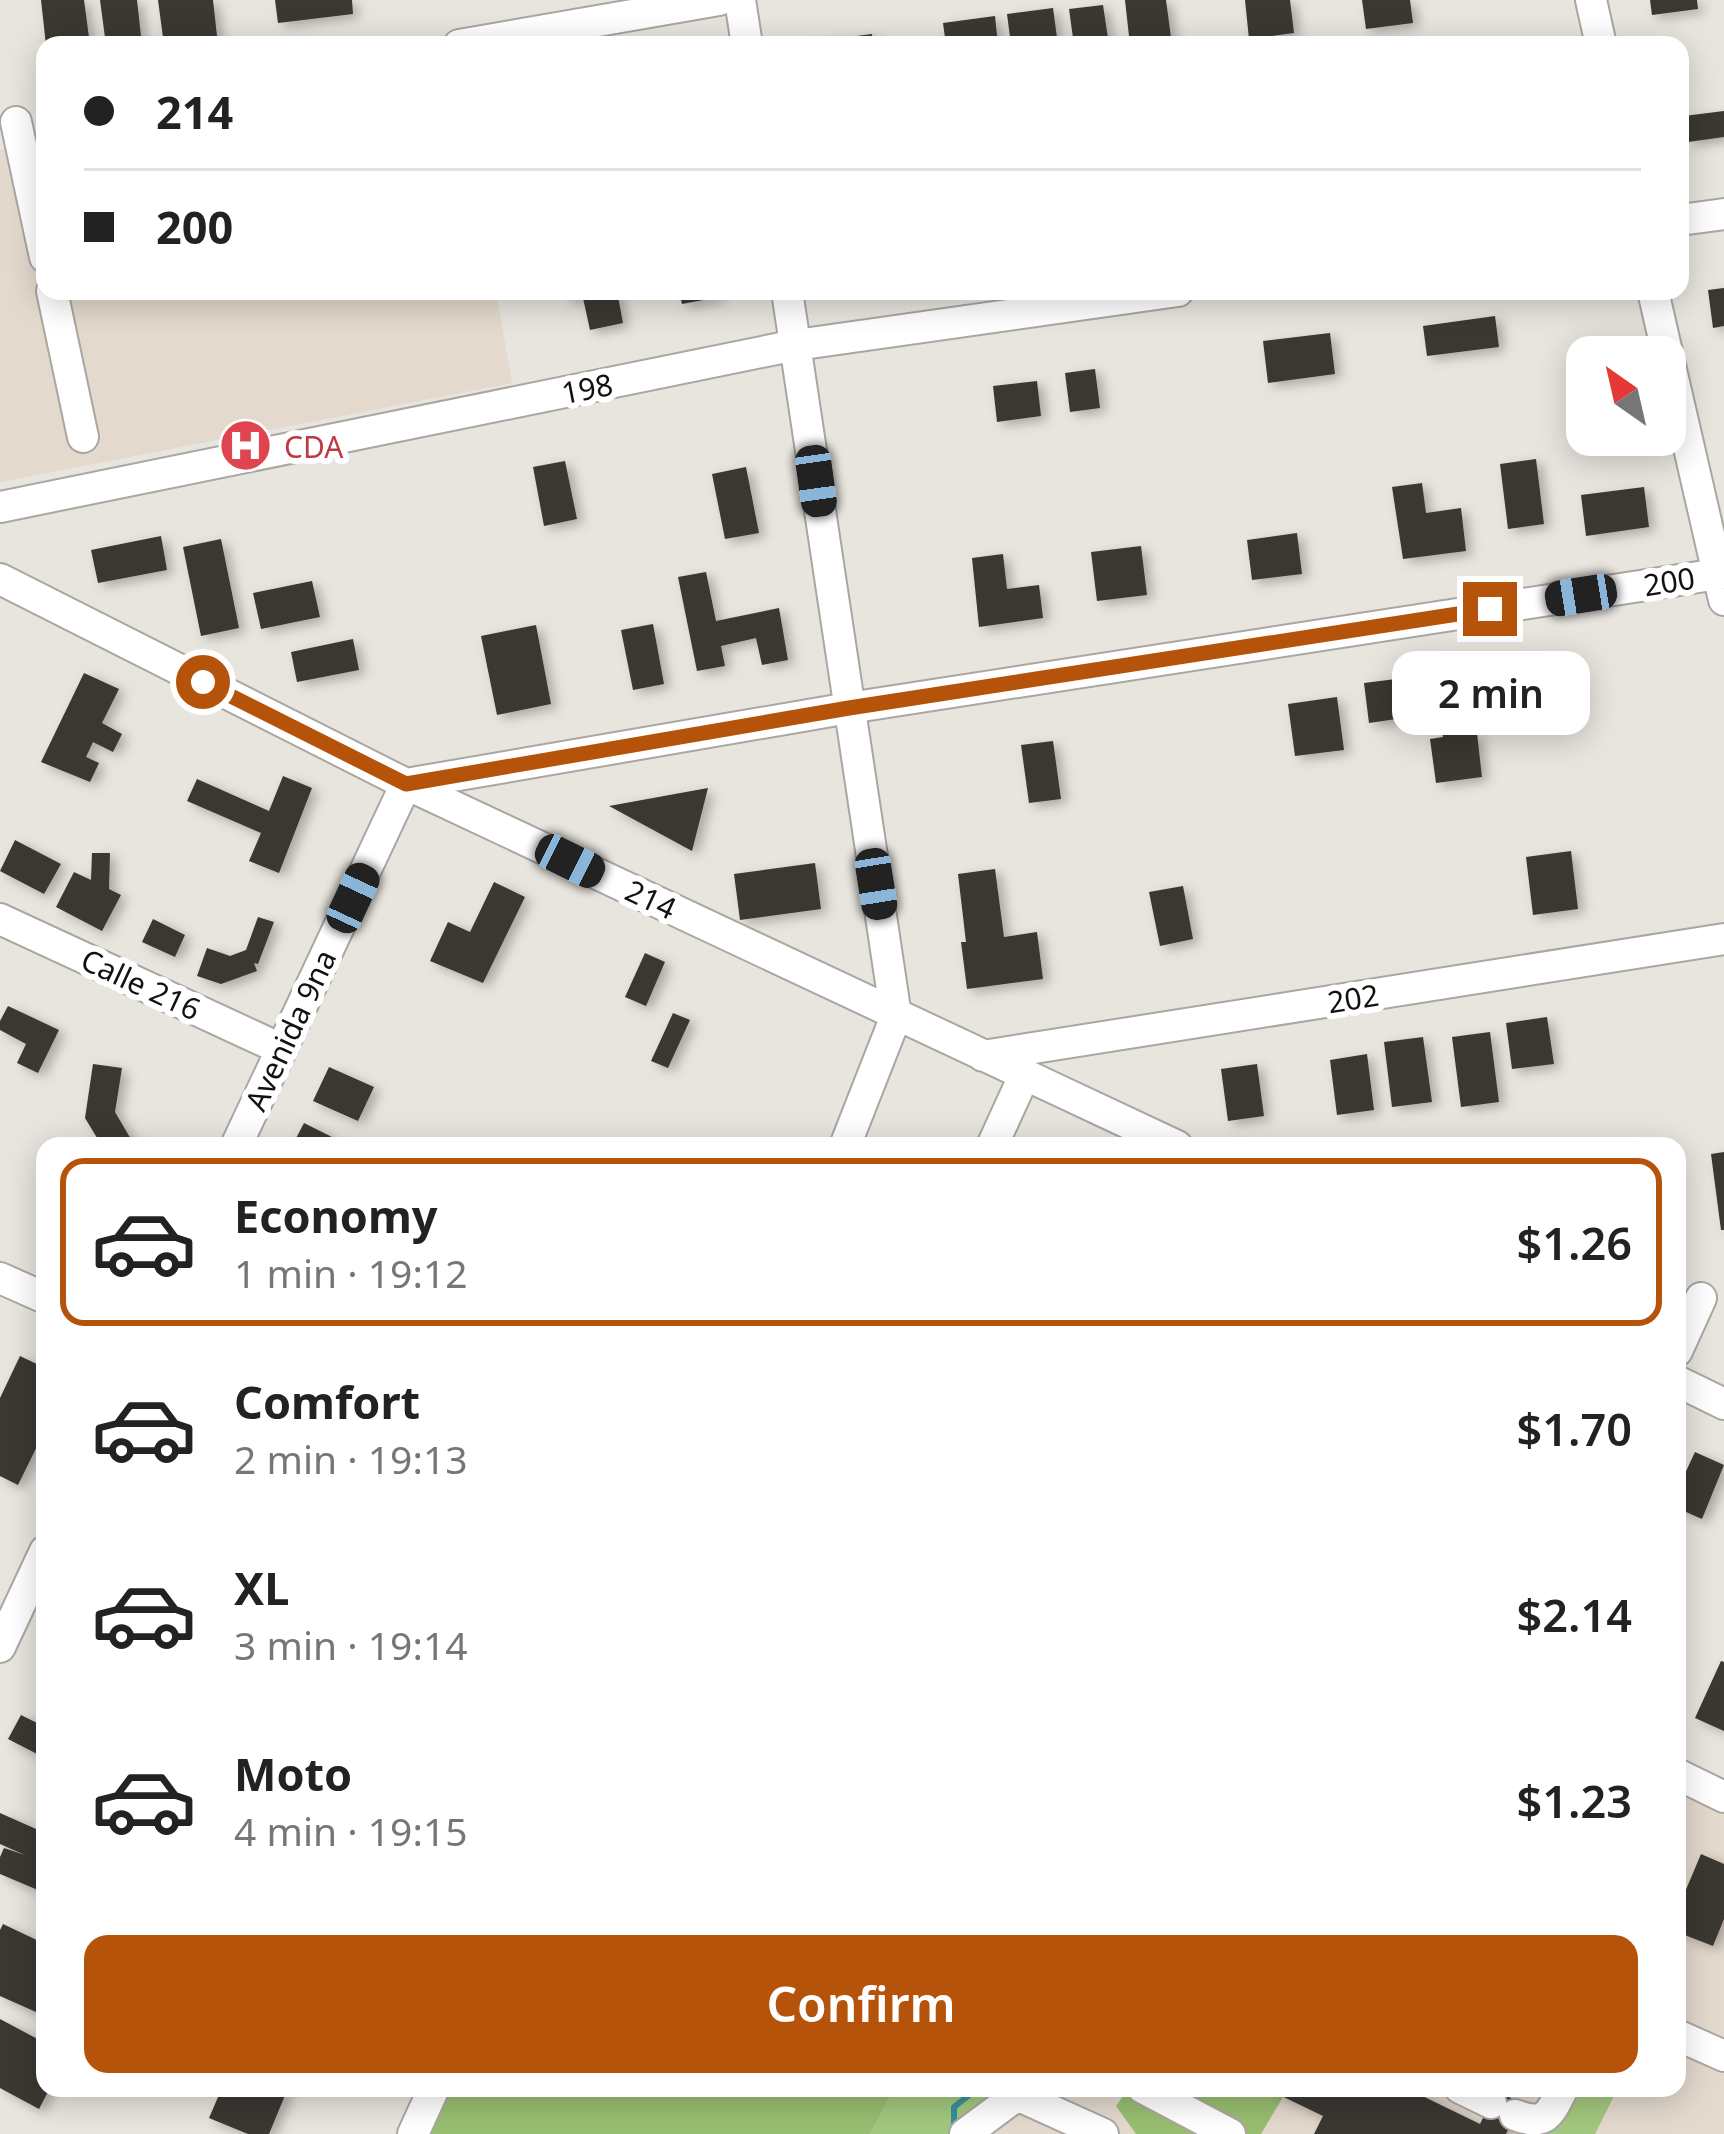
<!DOCTYPE html>
<meta charset="utf-8">
<style>
:root{--surface:#fff;--page:#f6f6f6;--text:#222;--muted:#767676;--line:#e0e0e0;--accent:#b45309}
body{margin:0;font-family:"Noto Sans",sans-serif;background:var(--page);color:var(--text);height:100vh;display:flex;flex-direction:column;font-size:45px;white-space:nowrap}
*{box-sizing:border-box;margin:0}
p{font-size:39px;color:var(--muted)}
.icon{flex:none;width:66px;height:66px;fill:none;stroke:currentColor;stroke-width:2;stroke-linecap:round;stroke-linejoin:round}
.map{position:relative;flex:1;overflow:hidden}
.drawer{position:absolute;left:36px;top:1137px;width:1650px;height:960px;display:flex;flex-direction:column;background:var(--surface);border-radius:24px;box-shadow:0 6px 30px #0003}
.drawer>*{flex:none}
.banner{position:absolute;left:36px;top:36px;width:1653px;height:264px;border-radius:24px;box-shadow:0 6px 30px #0003;display:grid;align-content:center;height:264px;padding:0 48px;background:var(--surface)}
.needle{width:78px;rotate:326deg}
.fabs{position:absolute;left:1566px;top:336px;display:grid;gap:24px}
.fabs a{display:grid;place-items:center;width:120px;height:120px;border-radius:24px;background:var(--surface);box-shadow:0 6px 30px #0003;font-size:60px}
.end{position:absolute;width:54px;height:54px;margin:-27px;border:15px solid #b45309;background:#fff;box-shadow:0 0 0 6px #fff}
.from{border-radius:50%}
.bubble{position:absolute;height:84px;border-radius:24px;background:var(--surface);box-shadow:0 6px 30px #0003;font-size:39px;font-weight:600;line-height:84px;text-align:center}
.car{position:absolute;width:36px;height:72px;margin:-36px -18px;border-radius:15px;box-shadow:0 0 9px 3px #0007;background:linear-gradient(#222 24%,#8ab4d8 0 40%,#222 0 76%,#8ab4d8 0 86%,#222 0)}
.banner b{display:flex;align-items:center;gap:42px;height:114px;font-size:45px}
.banner b+b{border-top:3px solid var(--line)}
.banner i{width:30px;height:30px;background:var(--text)}
ul{padding:21px 0 0;list-style:none}
li{display:flex;align-items:center;gap:36px;height:168px;margin:0 24px 18px;padding:0 24px;border:6px solid transparent;border-radius:24px}
li div{flex:1}
li b{display:block;font-size:45px}
li em{font-style:normal;font-weight:600}
li.on{border-color:var(--accent)}
li>.icon{width:108px;height:108px;stroke-width:1.5}
.button{display:flex;gap:24px;margin-top:auto;padding:24px 48px}
.button a{flex:1;height:138px;border-radius:24px;background:var(--accent);color:#fff;font-size:48px;font-weight:600;line-height:138px;text-align:center}
.map>svg:first-child{display:block}
.built{fill:#e3d9cd}
.green{fill:#a2c77e}
.forest{fill:#98be71}
.lines{fill:none;stroke-linecap:round;stroke-linejoin:round}
.stream{stroke:#38909b;stroke-width:6}
.building{fill:#3b3732;filter:url(#shadow)}
.minor-casing{stroke:#aaa6a1;stroke-width:34}
.minor{stroke:#fff;stroke-width:30}
.route{stroke:#b45309;stroke-width:15}
.labels{text-anchor:middle;dominant-baseline:central;stroke-width:12;stroke-linejoin:round;paint-order:stroke}
.street-label{font-size:30px;fill:#12110f;stroke:#fff}
.health-label{font-size:30px;fill:#be3a42;stroke:#fff;text-anchor:start}
</style>
<div class="map">
<svg width="1724" height="2134" viewBox="0 0 1724 2134">
<defs>
<filter id="shadow"><feDropShadow dx="6" dy="4" stdDeviation="6" flood-color="#0004"/></filter>
</defs>
<rect width="100%" height="100%" fill="#e8e4de"/>
<!-- built -->
<path class="built" d="M 45,142 L 45,291 L 496,291 L 512,383 L 0,482 L 0,150 Z
M 1677,1770 L 1724,1793 L 1724,2134 L 870,2134 L 895,2088 L 1677,2088 Z"/>
<!-- green -->
<path class="green" d="M 895,2088 L 1027,2088 L 965,2134 L 870,2134 Z
M 1579,2088 L 1618,2088 L 1595,2134 L 1534,2134 L 1565,2115 Z"/>
<!-- forest -->
<path class="forest" d="M 433,2088 L 895,2088 L 870,2134 L 412,2134 Z
M 1129,2088 L 1265,2088 L 1283,2097 L 1261,2134 L 1136,2134 L 1116,2106 Z"/>
<g class="lines">
<!-- stream -->
<path class="stream" d="M 958,2127 L 954,2123 L 954,2107 L 978,2088"/>
</g>
<!-- building -->
<path class="building" d="M 41,0 L 84,0 L 90,45 L 46,45 Z
M 100,0 L 137,0 L 142,45 L 106,45 Z
M 158,0 L 213,0 L 218,45 L 164,45 Z
M 275,0 L 352,0 L 353,14 L 278,23 Z
M 1125,0 L 1166,0 L 1172,45 L 1130,45 Z
M 1245,0 L 1290,0 L 1294,33 L 1249,39 Z
M 1362,0 L 1410,0 L 1413,23 L 1366,29 Z
M 1650,0 L 1697,0 L 1698,9 L 1652,15 Z
M 1103,5 L 1109,45 L 1074,45 L 1069,9 Z
M 1053,8 L 1058,45 L 1011,45 L 1007,14 Z
M 995,16 L 998,45 L 946,45 L 943,23 Z
M 872,34 L 873,45 L 811,45 L 811,42 Z
M 1724,111 L 1724,137 L 1688,142 L 1684,116 Z
M 1724,288 L 1724,326 L 1713,328 L 1708,290 Z
M 565,291 L 617,291 L 623,323 L 590,330 L 583,298 L 567,300 Z
M 679,291 L 719,291 L 720,297 L 682,304 Z
M 1495,316 L 1499,347 L 1427,356 L 1423,326 Z
M 1330,333 L 1335,374 L 1268,383 L 1263,341 Z
M 1095,369 L 1100,408 L 1070,412 L 1065,373 Z
M 1037,381 L 1041,416 L 997,422 L 993,386 Z
M 1536,459 L 1544,524 L 1508,529 L 1500,464 Z
M 565,461 L 577,519 L 544,526 L 533,467 Z
M 746,467 L 759,533 L 725,539 L 712,474 Z
M 1422,483 L 1426,513 L 1461,508 L 1466,551 L 1403,559 L 1392,487 Z
M 1644,487 L 1649,527 L 1586,536 L 1581,495 Z
M 1297,533 L 1302,574 L 1252,580 L 1247,540 Z
M 161,536 L 167,570 L 98,583 L 91,550 Z
M 221,539 L 239,628 L 201,636 L 183,547 Z
M 1141,546 L 1147,595 L 1097,601 L 1091,552 Z
M 1003,554 L 1007,589 L 1039,585 L 1043,618 L 979,627 L 972,558 Z
M 706,572 L 716,621 L 779,608 L 788,660 L 762,665 L 756,638 L 721,646 L 725,666 L 697,671 L 678,577 Z
M 312,581 L 320,617 L 261,629 L 253,593 Z
M 653,624 L 664,684 L 633,690 L 621,630 Z
M 536,625 L 551,704 L 497,715 L 481,636 Z
M 353,639 L 359,670 L 297,682 L 291,652 Z
M 1475,663 L 1478,688 L 1458,690 L 1463,734 L 1477,733 L 1482,777 L 1436,783 L 1430,739 L 1443,737 L 1437,693 L 1431,694 L 1428,669 Z
M 1564,663 L 1569,702 L 1509,710 L 1504,671 Z
M 84,673 L 119,689 L 102,723 L 122,734 L 113,752 L 93,742 L 86,757 L 99,763 L 90,782 L 41,762 Z
M 1412,677 L 1417,716 L 1369,723 L 1364,683 Z
M 1337,697 L 1344,750 L 1295,756 L 1288,704 Z
M 1053,741 L 1061,799 L 1029,803 L 1021,745 Z
M 283,776 L 312,788 L 279,873 L 249,861 L 261,833 L 187,801 L 197,779 L 269,811 Z
M 708,788 L 692,851 L 609,806 Z
M 15,840 L 61,864 L 44,894 L 0,871 Z
M 1571,851 L 1578,909 L 1533,915 L 1526,857 Z
M 92,853 L 110,853 L 109,889 L 121,895 L 102,931 L 56,907 L 74,872 L 91,880 Z
M 815,863 L 821,909 L 740,920 L 734,874 Z
M 995,869 L 1004,937 L 1037,932 L 1043,979 L 967,989 L 961,942 L 966,942 L 958,874 Z
M 494,882 L 525,897 L 483,983 L 430,961 L 448,922 L 470,932 Z
M 1183,886 L 1193,939 L 1160,946 L 1149,892 Z
M 258,917 L 274,922 L 258,964 L 254,963 L 257,971 L 221,984 L 197,976 L 207,948 L 230,956 L 246,950 Z
M 153,919 L 185,935 L 175,957 L 142,942 Z
M 645,953 L 665,962 L 646,1006 L 625,997 Z
M 8,1006 L 59,1030 L 38,1073 L 17,1063 L 26,1044 L 0,1030 L 0,1021 Z
M 673,1013 L 690,1020 L 668,1068 L 651,1061 Z
M 1547,1017 L 1554,1064 L 1512,1069 L 1506,1023 Z
M 1490,1032 L 1499,1102 L 1461,1107 L 1452,1037 Z
M 1423,1037 L 1432,1102 L 1392,1107 L 1384,1042 Z
M 1367,1054 L 1374,1110 L 1337,1115 L 1330,1060 Z
M 93,1064 L 122,1068 L 115,1112 L 135,1146 L 102,1146 L 85,1118 Z
M 1257,1064 L 1264,1116 L 1228,1121 L 1221,1069 Z
M 329,1067 L 374,1087 L 358,1121 L 313,1101 Z
M 304,1123 L 332,1137 L 327,1146 L 292,1146 Z
M 1724,1152 L 1724,1230 L 1721,1230 L 1711,1154 Z
M 20,1356 L 45,1368 L 45,1430 L 18,1485 L 0,1476 L 0,1398 Z
M 1695,1452 L 1724,1465 L 1702,1519 L 1677,1508 L 1677,1480 L 1681,1482 Z
M 1721,1661 L 1724,1662 L 1724,1731 L 1695,1718 Z
M 21,1715 L 45,1727 L 45,1758 L 8,1739 Z
M 0,1813 L 45,1833 L 45,1851 L 39,1863 L 45,1866 L 45,1893 L 0,1874 L 0,1857 L 4,1848 L 25,1855 L 0,1844 Z
M 1701,1854 L 1724,1864 L 1724,1919 L 1713,1946 L 1677,1932 L 1677,1911 Z
M 3,1924 L 45,1944 L 45,2016 L 0,1996 L 0,1930 Z
M 0,2019 L 45,2043 L 45,2088 L 50,2088 L 39,2109 L 0,2088 Z
M 222,2088 L 288,2088 L 269,2134 L 248,2134 L 209,2118 Z
M 1265,2088 L 1406,2088 L 1480,2124 L 1496,2091 L 1521,2103 L 1506,2134 L 1314,2134 L 1323,2116 Z"/>
<g class="lines">
<defs>
<path id="minor" d="M 740,0 L 747,45
M 1591,0 L 1601,45
M 459,45 L 719,0
M 16,122 L 45,257
M 1680,220 L 1724,214
M 52,291 L 83,437
M 787,291 L 896,1016 L 845,1146
M 1653,291 L 1724,600
M 0,507 L 796,345 L 1178,291
M 0,579 L 406,784 L 1177,1146
M 406,784 L 849,708 L 1724,573
M 0,919 L 281,1049
M 983,1056 L 1724,939
M 236,1146 L 406,784
M 992,1146 L 1024,1076
M 0,1278 L 45,1298
M 1677,1351 L 1701,1298
M 1677,1381 L 1724,1404
M 0,1647 L 45,1551
M 1677,1774 L 1724,1797
M 1677,2035 L 1724,2056
M 1143,2088 L 1230,2134
M 1460,2088 L 1491,2103
M 1017,2095 L 1103,2134
M 1515,2115 C 1546,2127 1550,2114 1563,2088
M 413,2134 L 434,2088
M 965,2134 L 1027,2088"/>
</defs>
<!-- minor casing -->
<use href="#minor" class="minor-casing"/>
<!-- minor -->
<use href="#minor" class="minor"/>
</g>
<g class="lines">
<!-- route -->
<path class="route" d="M 203,682 L 406,784 L 849,708 L 1490,609"/>
</g>
<!-- icons -->
<defs>
<symbol id="hospital-disc" viewBox="-11 -11 22 22"><circle r="9.5" fill="#e0444e" stroke="#fff"/><path d="M-5-5h3v3.5h4V-5h3V5h-3V1.5h-4V5h-3Z" fill="#fff"/></symbol>
</defs>
<g fill-rule="evenodd">
<use href="#hospital-disc" x="216" y="416" width="59" height="59"/>
</g>
<g class="labels">
<!-- street labels -->
<g class="street-label">
<text transform="translate(587 388) rotate(-11)">198</text>
<text transform="translate(1669 581) rotate(-9)">200</text>
<text transform="translate(651 899) rotate(25)">214</text>
<text transform="translate(141 984) rotate(25)">Calle 216</text>
<text transform="translate(1353 998) rotate(-9)">202</text>
<text transform="translate(290 1030) rotate(-65)">Avenida 9na</text>
</g>
<!-- health labels -->
<g class="health-label">
<text x="284" y="446">CDA</text>
</g>
</g>
</svg>
<div class="fabs">
<a><svg class="needle" viewBox="-14 -14 28 28"><path d="M0-13l5 13h-10z" fill="#e53935"/><path d="M0 13l5-13h-10z" fill="#767676"/></svg></a>
</div>
<i class="end from" style="left:203px;top:682px"></i>
<i class="end" style="left:1490px;top:609px"></i>
<div class="bubble" style="left:1392px;top:651px;width:198px">2 min</div>
<i class="car" style="left:816px;top:481px;rotate:172deg"></i>
<i class="car" style="left:1581px;top:595px;rotate:261deg"></i>
<i class="car" style="left:570px;top:861px;rotate:116deg"></i>
<i class="car" style="left:876px;top:884px;rotate:171deg"></i>
<i class="car" style="left:353px;top:898px;rotate:25deg"></i>
<div class="banner">
<b><i class="from"></i>214</b>
<b><i></i>200</b>
</div>
<section class="drawer">
<ul>
<li class="on"><svg class="icon" aria-label="car" viewBox="0 0 24 24"><path d="M5 17H2v-5l4-1 3-4h7l3 4 3 1v5h-3M9 17h6M6 11h13"/><circle cx="7" cy="17" r="2"/><circle cx="17" cy="17" r="2"/></svg><div><b>Economy</b><p>1 min · 19:12</p></div><em>$1.26</em></li>
<li><svg class="icon" aria-label="car" viewBox="0 0 24 24"><path d="M5 17H2v-5l4-1 3-4h7l3 4 3 1v5h-3M9 17h6M6 11h13"/><circle cx="7" cy="17" r="2"/><circle cx="17" cy="17" r="2"/></svg><div><b>Comfort</b><p>2 min · 19:13</p></div><em>$1.70</em></li>
<li><svg class="icon" aria-label="car" viewBox="0 0 24 24"><path d="M5 17H2v-5l4-1 3-4h7l3 4 3 1v5h-3M9 17h6M6 11h13"/><circle cx="7" cy="17" r="2"/><circle cx="17" cy="17" r="2"/></svg><div><b>XL</b><p>3 min · 19:14</p></div><em>$2.14</em></li>
<li><svg class="icon" aria-label="car" viewBox="0 0 24 24"><path d="M5 17H2v-5l4-1 3-4h7l3 4 3 1v5h-3M9 17h6M6 11h13"/><circle cx="7" cy="17" r="2"/><circle cx="17" cy="17" r="2"/></svg><div><b>Moto</b><p>4 min · 19:15</p></div><em>$1.23</em></li>
</ul>
<div class="button"><a>Confirm</a></div>
</section>
</div>
